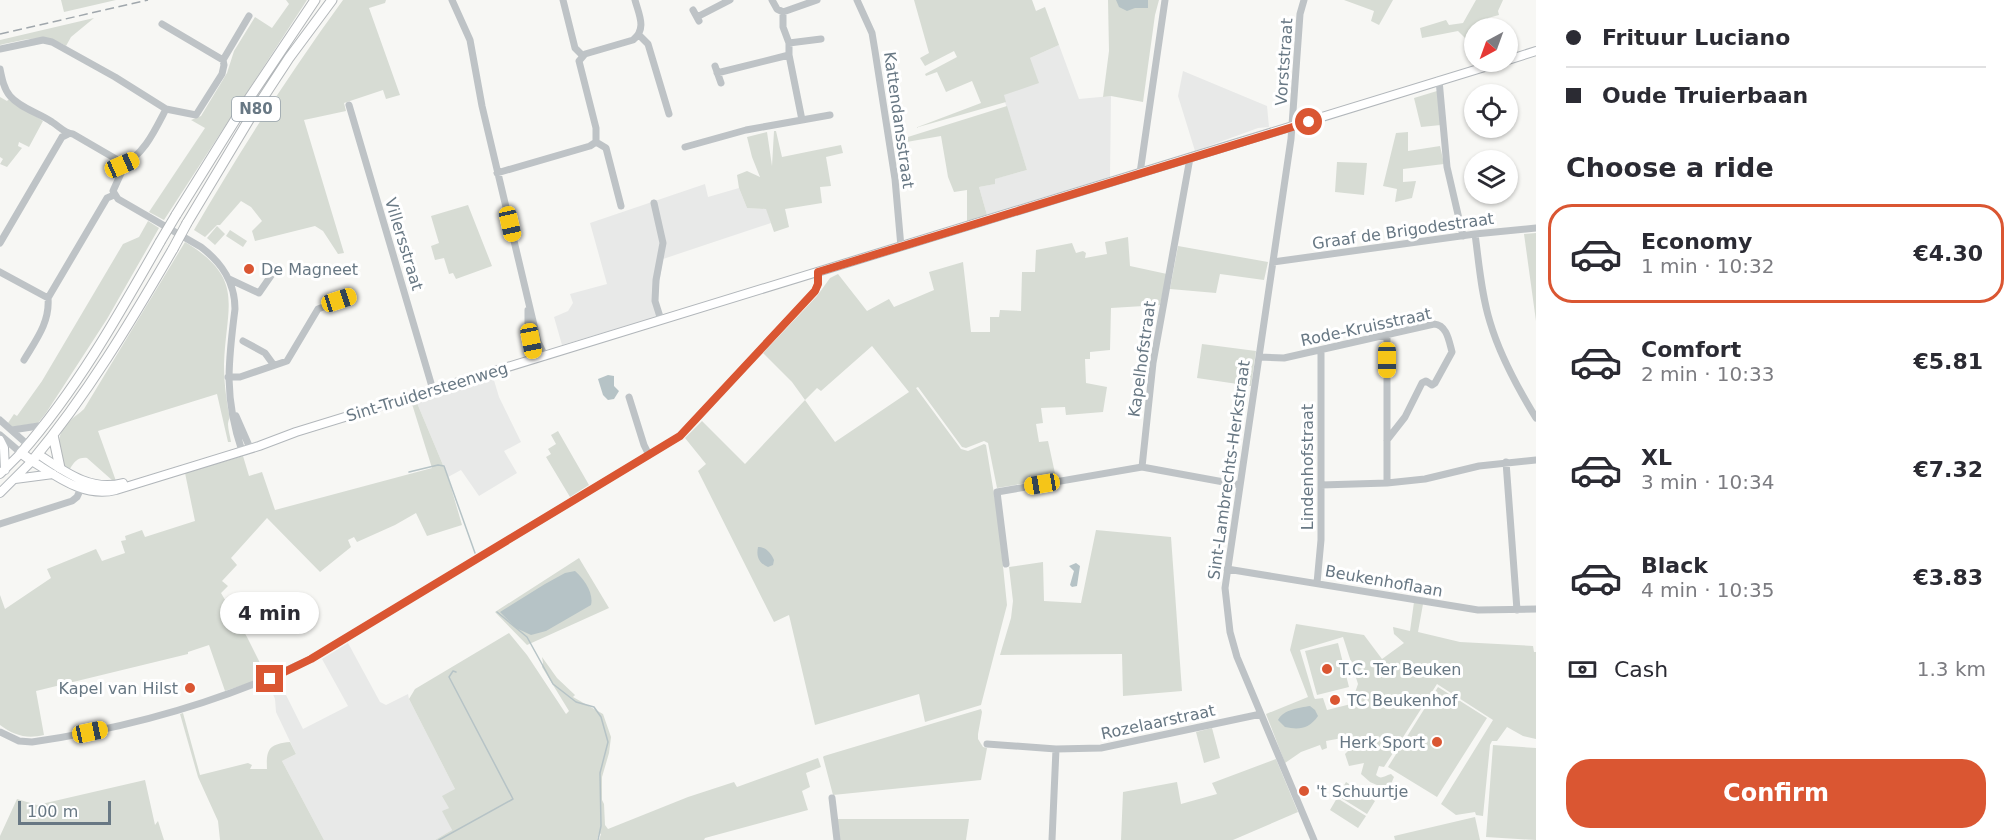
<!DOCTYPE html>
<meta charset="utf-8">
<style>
:root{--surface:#fff;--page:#f2f2f3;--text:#2b2b33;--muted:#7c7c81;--line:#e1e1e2;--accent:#da5632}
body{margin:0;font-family:"DejaVu Sans",sans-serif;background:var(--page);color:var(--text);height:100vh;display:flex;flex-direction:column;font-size:22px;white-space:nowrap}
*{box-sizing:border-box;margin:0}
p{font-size:20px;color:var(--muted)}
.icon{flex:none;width:33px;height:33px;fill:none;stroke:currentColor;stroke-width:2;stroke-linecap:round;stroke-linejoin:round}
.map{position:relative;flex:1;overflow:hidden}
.details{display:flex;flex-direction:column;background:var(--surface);width:480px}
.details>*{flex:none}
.banner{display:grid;align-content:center;height:132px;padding:0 30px;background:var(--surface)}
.needle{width:39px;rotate:221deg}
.controls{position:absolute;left:1464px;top:18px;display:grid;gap:12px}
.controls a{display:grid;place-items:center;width:54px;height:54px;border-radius:50%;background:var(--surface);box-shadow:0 2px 4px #0004;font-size:30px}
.scale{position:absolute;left:18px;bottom:15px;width:93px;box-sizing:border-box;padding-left:6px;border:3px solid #687884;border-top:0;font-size:16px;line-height:21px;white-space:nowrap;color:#687884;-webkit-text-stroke:4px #fff;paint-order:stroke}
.end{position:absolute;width:27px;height:27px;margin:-14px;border:8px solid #da5632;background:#fff;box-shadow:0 0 0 3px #fff}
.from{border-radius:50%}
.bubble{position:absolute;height:42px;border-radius:21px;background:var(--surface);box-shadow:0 2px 4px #0004;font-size:20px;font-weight:700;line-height:42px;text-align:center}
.car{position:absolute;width:18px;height:36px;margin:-18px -9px;border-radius:8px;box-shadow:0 0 4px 2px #0007;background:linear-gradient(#f5c518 24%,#345 0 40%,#f5c518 0 76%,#345 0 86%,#f5c518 0)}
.banner b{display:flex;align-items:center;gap:21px;height:57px;font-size:22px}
.banner b+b{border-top:2px solid var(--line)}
.banner i{width:15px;height:15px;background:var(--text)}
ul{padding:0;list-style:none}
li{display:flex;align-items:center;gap:18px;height:99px;margin:0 12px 9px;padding:0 18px;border:3px solid transparent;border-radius:24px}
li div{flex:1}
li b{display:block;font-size:22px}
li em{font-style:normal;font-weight:700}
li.selected{border-color:var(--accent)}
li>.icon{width:54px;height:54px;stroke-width:1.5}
h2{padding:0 30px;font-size:27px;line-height:72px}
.pay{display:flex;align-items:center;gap:15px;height:66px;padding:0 30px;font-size:22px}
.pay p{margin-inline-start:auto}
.cta{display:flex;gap:12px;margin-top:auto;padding:12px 30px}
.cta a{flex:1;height:69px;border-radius:24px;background:var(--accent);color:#fff;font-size:24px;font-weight:700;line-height:69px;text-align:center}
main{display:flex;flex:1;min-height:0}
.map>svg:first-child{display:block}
.built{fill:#e8e9e8}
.green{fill:#d7dcd4;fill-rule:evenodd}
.water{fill:#b6c3c6}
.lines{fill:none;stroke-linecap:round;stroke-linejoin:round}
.stream{stroke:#b6c3c6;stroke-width:1.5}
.major-casing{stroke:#b2b7bb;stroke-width:10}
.highway-casing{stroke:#b2b6b9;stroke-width:11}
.minor{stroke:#bec3c6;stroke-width:7}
.major{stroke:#fff;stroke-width:8}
.highway{stroke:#fff;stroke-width:9}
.rail{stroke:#a0a7ac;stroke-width:1.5;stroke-dasharray:9 4.5;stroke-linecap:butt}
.highway-bridge-casing{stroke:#b2b6b9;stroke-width:11;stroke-linecap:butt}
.highway-bridge{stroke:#fff;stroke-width:9}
.route{stroke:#da5632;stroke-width:8}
.poi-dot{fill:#da5632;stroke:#fff;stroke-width:2}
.labels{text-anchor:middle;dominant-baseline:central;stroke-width:6;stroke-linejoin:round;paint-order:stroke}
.shield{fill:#fff;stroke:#95a0a9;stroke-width:1.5}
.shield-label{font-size:15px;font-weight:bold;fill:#687884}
.street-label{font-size:16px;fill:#687884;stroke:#fff}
.poi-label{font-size:16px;fill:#687884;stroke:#fff;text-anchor:start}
</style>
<main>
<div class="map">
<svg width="1536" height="840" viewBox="0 0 1536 840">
<rect width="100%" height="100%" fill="#f7f7f4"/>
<!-- built -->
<path class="built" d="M 1059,45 L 1079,99 L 1111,96 L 1110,177 L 987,215 L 979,187 L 994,184 L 994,179 L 1027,170 L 1003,96 L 1030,58 Z
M 1183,71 L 1267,106 L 1269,127 L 1258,128 L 1195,151 L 1178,96 Z
M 705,184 L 708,197 L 739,188 L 747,208 L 767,209 L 771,223 L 663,259 L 657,297 L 658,307 L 663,315 L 562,345 L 554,317 L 568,311 L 573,303 L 570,294 L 607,284 L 590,223 Z
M 493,377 L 499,397 L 521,442 L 504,451 L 517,473 L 479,496 L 461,470 L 448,477 L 417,403 Z
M 348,643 L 380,702 L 386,705 L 408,694 L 409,699 L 455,789 L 449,808 L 443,811 L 452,830 L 435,840 L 324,840 L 282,761 L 296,754 L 276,712 L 275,699 L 271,689 L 265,685 L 281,679 L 280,683 L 303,729 L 348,706 L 322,659 Z"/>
<!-- green -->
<path class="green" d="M 61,0 L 116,0 L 64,12 Z
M 286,0 L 307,0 L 164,220 L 149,212 L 205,128 L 191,120 L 201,116 L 227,73 L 234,51 L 255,17 L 272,28 L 289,4 Z
M 343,0 L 386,0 L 385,3 L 369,8 L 400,95 L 386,99 L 383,90 L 344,103 L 346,111 L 304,120 L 344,253 L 338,254 L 323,231 L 315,226 L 255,241 L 252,231 L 262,221 L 251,207 L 241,201 L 220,225 L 217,225 L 205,237 L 194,230 C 240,151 289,74 343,0 Z
M 914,0 L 1032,0 L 1036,11 L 1045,7 L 1059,45 L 1030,58 L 1039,83 L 1004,95 L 1006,102 L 915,128 L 981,103 L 972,81 L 946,92 L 937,72 L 926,76 L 925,74 L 957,57 L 954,51 L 925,66 L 920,58 L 929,53 Z
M 1108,0 L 1159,0 L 1155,15 L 1143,102 L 1111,96 L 1103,97 L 1109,51 Z
M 1344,0 L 1393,0 L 1379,25 L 1371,21 L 1374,11 Z
M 1476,0 L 1503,0 L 1498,11 L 1499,15 L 1488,18 L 1491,28 L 1474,28 L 1474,36 L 1466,39 L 1458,31 L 1422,38 L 1420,28 L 1446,20 L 1449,25 L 1463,23 Z
M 94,18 L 71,37 L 66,46 C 44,33 23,40 0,45 L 0,40 Z
M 1437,91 L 1441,125 L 1421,127 L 1414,98 Z
M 0,97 L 7,101 L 9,99 L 43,121 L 29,147 L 19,142 L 18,146 L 22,148 L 7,167 L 0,164 L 3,159 L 0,157 Z
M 1007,106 L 1027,170 L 995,179 L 995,184 L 979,187 L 987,215 L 967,221 L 967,190 L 954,192 L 948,177 L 941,136 L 895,144 L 895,141 Z
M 774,131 L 776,131 L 782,157 L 841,145 L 843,153 L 826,157 L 831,186 L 820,187 L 822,203 L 785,209 L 789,227 L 774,232 L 766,209 L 747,208 L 739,188 L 737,175 L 747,171 L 760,177 L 752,157 L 747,137 L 767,132 L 772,166 Z
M 1408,132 L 1408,151 L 1440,146 L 1444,164 L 1403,169 L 1403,182 L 1416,181 L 1412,198 L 1395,202 L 1397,189 L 1383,186 L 1396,133 Z
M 1337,162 L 1367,163 L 1364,195 L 1335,192 Z
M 468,205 L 492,266 L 456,279 L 453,273 L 449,274 L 444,258 L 435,260 L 431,246 L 439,243 L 431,216 Z
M 148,221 L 159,228 L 107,319 L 46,413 L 38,423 L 12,427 L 8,423 L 14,414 L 17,416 L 42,381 L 123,244 L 139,237 Z
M 217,226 L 225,234 L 215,245 L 207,238 Z
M 230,230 L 247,241 L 243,247 L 226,236 Z
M 1536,233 L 1536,321 L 1524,234 Z
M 1128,237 L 1130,266 L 1167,274 L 1160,305 L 1111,308 L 1110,350 L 1090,352 L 1090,359 L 1085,359 L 1086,383 L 1107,387 L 1103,412 L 1066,415 L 1065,407 L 1041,408 L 1043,423 L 1036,424 L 1039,442 L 1048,441 L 1056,478 L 997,488 L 988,443 L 984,441 L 966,448 L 962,447 L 918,387 L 916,388 L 961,449 L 968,451 L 984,444 L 986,445 L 998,518 L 1007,605 L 981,705 L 925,722 L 919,694 L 815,725 L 789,615 L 774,622 L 698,471 L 706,464 L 685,438 L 702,421 L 745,464 L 805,400 L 792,382 L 763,353 L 817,296 L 830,278 L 838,274 L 867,311 L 889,299 L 894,307 L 934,290 L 929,272 L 963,262 L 971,332 L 990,332 L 990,317 L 999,317 L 1000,310 L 1021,311 L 1022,272 L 1035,272 L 1036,250 L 1072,243 L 1076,253 L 1083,251 L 1086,253 L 1085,258 L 1107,254 L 1105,242 ZM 872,346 L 909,392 L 835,442 L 805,400 L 817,388 L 821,391 Z
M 185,242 C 246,279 226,305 224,364 C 224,383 226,396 229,414 C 230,421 229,417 228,424 C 228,429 230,436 231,442 L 228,442 L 217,394 L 98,431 L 116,481 L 113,481 L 87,458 C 78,457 74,462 70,469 L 62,464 C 59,445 55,436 69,422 C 73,417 79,414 84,409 Z
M 1178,246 L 1268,262 L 1264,280 L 1220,274 L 1216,293 L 1170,289 Z
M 1202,344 L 1256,351 L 1251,386 L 1197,378 Z
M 417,403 L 448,477 L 462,525 L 427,536 L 416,513 L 395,525 L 357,542 L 354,537 L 348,540 L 351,547 L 320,572 L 267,518 L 231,558 L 237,565 L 222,581 L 228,586 L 221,593 L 247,637 L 267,677 L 225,691 L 209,645 L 188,652 L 188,654 L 36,691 L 44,735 C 27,739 15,736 0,725 L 0,595 L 5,609 L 51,578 L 47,569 L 96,549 L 102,561 L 125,553 L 121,541 L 126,540 L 125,536 L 142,530 L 145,537 L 195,521 L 185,473 L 243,456 L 249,476 L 262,472 L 275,510 L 432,468 L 412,404 Z
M 558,431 L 589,485 L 570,497 L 546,457 L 551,454 L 548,449 L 556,444 L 551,435 Z
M 1096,530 L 1171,537 L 1182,691 L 1123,696 L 1122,654 L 1000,655 L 1011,618 L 1013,601 L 1009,567 L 1043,562 L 1044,601 L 1081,603 Z
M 579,558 L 609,608 L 527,645 L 495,612 Z
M 1414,602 L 1423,604 L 1418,632 L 1460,642 L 1533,646 L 1534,652 L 1536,652 L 1536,739 L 1523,736 L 1507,727 L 1497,741 L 1492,741 L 1490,745 L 1483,816 L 1476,815 L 1475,812 L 1456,815 L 1441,804 L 1493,720 L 1437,684 L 1384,767 L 1379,766 L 1376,775 C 1381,780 1384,776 1391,774 L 1394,777 L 1391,784 L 1386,789 L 1370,782 L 1361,774 L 1364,763 L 1349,766 L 1345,754 L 1349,750 L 1347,743 L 1342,743 L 1342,738 L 1326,741 L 1327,748 L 1322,750 L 1320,745 L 1301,752 L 1285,763 L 1266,714 L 1308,697 L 1290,650 L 1296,624 L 1364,635 L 1382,659 L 1404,643 L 1394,634 L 1393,627 L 1410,631 ZM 1343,637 L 1358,684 L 1351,704 L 1327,710 L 1323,698 L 1315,699 L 1314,697 L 1300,650 Z
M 509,633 L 527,655 L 566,714 L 569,711 L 542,667 L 543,663 L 542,657 L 557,678 L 575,695 L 573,697 L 603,714 L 611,737 L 609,753 L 602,777 L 602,800 L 604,804 L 605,825 L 608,829 L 688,797 L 734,782 L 737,787 L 818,758 L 821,767 L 806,773 L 810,787 L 802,791 L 808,810 L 705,838 L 704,840 L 599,840 L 601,834 L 599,833 L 597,840 L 435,840 L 452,830 L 442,811 L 449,808 L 442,796 L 455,789 L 409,699 L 415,689 Z
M 1338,643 L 1349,687 L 1317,695 L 1305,651 Z
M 1438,687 L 1487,718 L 1437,797 L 1388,767 Z
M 981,709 L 982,712 L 978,734 L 978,739 L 983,747 L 987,748 L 981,780 L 833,795 L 823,757 L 824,756 Z
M 183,713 L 200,775 L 248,763 L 252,765 L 250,769 L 267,769 C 266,749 269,744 290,742 L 296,754 L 282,761 L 324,840 L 220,840 L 218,821 L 198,777 L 180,714 Z
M 1212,728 L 1220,758 L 1204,763 L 1196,732 Z
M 1493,745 L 1536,748 L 1536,840 L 1486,837 Z
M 1276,759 L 1298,812 L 1233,840 L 1121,840 L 1123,792 L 1177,782 L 1181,804 L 1217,794 L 1212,783 Z
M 145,780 L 155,825 L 158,821 L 164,840 L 0,840 L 0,836 L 17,799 L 37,805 Z
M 1346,782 L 1375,801 L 1367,814 L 1338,796 Z
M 1337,798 L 1366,816 L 1358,828 L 1330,810 Z
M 1475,817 L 1480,840 L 1395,840 L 1394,836 Z
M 837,819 L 969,819 L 966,840 L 839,840 Z"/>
<!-- water -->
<path class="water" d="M 1116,0 L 1148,0 L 1148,8 L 1135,8 L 1127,11 L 1119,7 Z
M 608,375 L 614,376 L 614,386 L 619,391 L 614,399 L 608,400 L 603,395 L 598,379 Z
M 758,547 C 766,547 771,553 774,560 L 773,565 L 768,567 C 759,563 756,557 758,547 Z
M 1076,563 L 1080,566 L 1077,586 L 1072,587 L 1070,585 L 1074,571 L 1069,566 Z
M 575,571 C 584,579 594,593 591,605 L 546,631 L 531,635 L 516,628 L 500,612 L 545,584 L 565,573 Z
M 1310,706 L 1315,710 L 1318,716 C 1309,729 1299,730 1285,727 L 1278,720 C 1284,709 1299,708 1310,706 Z"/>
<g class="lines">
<!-- stream -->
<path class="stream" d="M 409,472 L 438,465 L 444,466 L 475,553
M 497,612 L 527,637 L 553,684 L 576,702 L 594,707 L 601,717 L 608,742 L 600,773 L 601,826 L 598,840
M 439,840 L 513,799 L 449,677 L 453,671 L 456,672"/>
<defs>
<path id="major" d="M 1508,60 L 1536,51
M 0,440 L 4,448 L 5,470
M 38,454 C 64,471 90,492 123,483
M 0,474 L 21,453
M 15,479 L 53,474
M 0,493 L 32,461 C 58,477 84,498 116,490 L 259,446 L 296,432 L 1501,62"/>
<path id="highway" d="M 176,215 L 242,109 L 315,0
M 187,223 L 253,113 L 289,58 L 332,0
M 160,242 C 118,316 77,389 21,453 L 32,461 C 87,395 130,323 173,249
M 53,435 L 60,468"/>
</defs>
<!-- major casing -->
<use href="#major" class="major-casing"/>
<!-- highway casing -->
<use href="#highway" class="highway-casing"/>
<!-- minor -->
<path class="minor" d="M 452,0 L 470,40 L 482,106 L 538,342 L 545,356
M 563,0 L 575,48 L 582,55
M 772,0 L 777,9 L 783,12 L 817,0
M 857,0 L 872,33 L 875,51 L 895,179 L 901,247
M 1304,0 L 1300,14 L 1291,139 L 1225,588 L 1230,632 L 1237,657 L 1314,840
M 693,10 L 699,21
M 783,12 L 783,27 L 789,43 L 789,55 L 802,120
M 697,17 L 730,0
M 162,24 L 223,60
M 639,35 L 648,44 L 669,114
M 789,43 L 821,39
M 0,49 L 43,40 L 52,42 L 115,77 L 166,109 L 196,115 L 222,74 L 224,65 L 223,60 L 249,16
M 715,66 L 721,83
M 0,69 C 2,79 4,89 10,96 C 20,108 39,113 52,122 C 59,126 64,133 73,134 L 116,159 L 122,165
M 717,73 L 789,55
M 1439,80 L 1447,167 L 1463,236
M 349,105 L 433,390
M 596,142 L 606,148 L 621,206
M 685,147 L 746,130 L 830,115
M 1190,158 L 1153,363 L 1142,467 L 1240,485
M 122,165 L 122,171 L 113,191 L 118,199 L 201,247 C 222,263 235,282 235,309 C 228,363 224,398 242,451
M 122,165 C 144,155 155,130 166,109
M 497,173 L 590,146 L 596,142 L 596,128 L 579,61 L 585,54 L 633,40 C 647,29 639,15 635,0
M 1140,173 L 1165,0
M 654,203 L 663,243 L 656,280 L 655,301 L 661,320
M 1475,234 C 1479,263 1481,293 1490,322 C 1500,356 1517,387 1536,418
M 0,243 L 62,137 L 68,134
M 1273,262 L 1475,234 L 1536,228
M 0,272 L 48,298
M 229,279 L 259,293 L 277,267
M 528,310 L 528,328 L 534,359
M 1387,335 L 1387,483
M 243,341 L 265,353 L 273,364
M 1259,357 L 1284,358 L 1434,324 C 1447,325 1449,341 1452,352 L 1435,383 L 1432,385 L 1426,381 L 1422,383 L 1405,417 L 1387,440
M 24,360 C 36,340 50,322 48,298 L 107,198 L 114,195
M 228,377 L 240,377 L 287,361 L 318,309 L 352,296
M 629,397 L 644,445 L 649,455
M 236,416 L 250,448
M 0,420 L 28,445
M 12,430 L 45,425
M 0,435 L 21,453
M 1506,462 L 1517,610
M 1321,485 L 1387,483 L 1425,479 L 1479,466 L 1536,460
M 0,524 L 72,501 L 77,497 L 83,484
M 1006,564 L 997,492 L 1142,467
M 1227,569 L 1478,610 L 1536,609
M 1317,583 L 1321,540 L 1321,351
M 0,732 L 19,741 L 32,742 C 128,728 224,701 311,659 L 680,436 L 815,291 L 818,284 L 817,272
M 987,744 L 1056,749 L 1101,748 L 1261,714
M 832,798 L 837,840
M 1052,840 L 1056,749"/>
<!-- major -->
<use href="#major" class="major"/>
<!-- highway -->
<use href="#highway" class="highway"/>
<!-- rail -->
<path class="rail" d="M 0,34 L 148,0"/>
<defs>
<path id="highway-bridge" d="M 160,242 L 176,215
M 173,249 L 187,223"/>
</defs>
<!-- highway-bridge casing -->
<use href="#highway-bridge" class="highway-bridge-casing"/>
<!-- highway-bridge -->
<use href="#highway-bridge" class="highway-bridge"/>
</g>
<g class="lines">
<!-- route -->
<path class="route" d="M 270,679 L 311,659 L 680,436 L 815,291 L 818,284 L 818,272 L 1309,122"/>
</g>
<!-- markers -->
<g class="poi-dot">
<circle cx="249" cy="269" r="6"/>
<circle cx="1327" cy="669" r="6"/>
<circle cx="190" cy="688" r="6"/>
<circle cx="1335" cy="700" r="6"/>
<circle cx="1437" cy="742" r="6"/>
<circle cx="1304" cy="791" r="6"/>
</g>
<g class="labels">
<!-- shield labels -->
<rect class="shield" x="232" y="97" width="48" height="24" rx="4.5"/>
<g class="shield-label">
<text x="256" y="109">N80</text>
</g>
<!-- street labels -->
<g class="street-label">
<text transform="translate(1284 62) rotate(-86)">Vorststraat</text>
<text transform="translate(899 120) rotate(82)">Kattendansstraat</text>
<text transform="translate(1403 231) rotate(-8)">Graaf de Brigodestraat</text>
<text transform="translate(404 244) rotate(73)">Villersstraat</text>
<text transform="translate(1366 327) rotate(-12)">Rode-Kruisstraat</text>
<text transform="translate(1142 359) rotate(-82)">Kapelhofstraat</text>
<text transform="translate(427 392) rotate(-17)">Sint-Truidersteenweg</text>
<text transform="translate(1307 467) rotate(-90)">Lindenhofstraat</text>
<text transform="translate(1229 470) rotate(-82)">Sint-Lambrechts-Herkstraat</text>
<text transform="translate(1384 581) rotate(10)">Beukenhoflaan</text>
<text transform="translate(1158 722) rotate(-12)">Rozelaarstraat</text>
</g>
<!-- poi labels -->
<g class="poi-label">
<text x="261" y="269">De Magneet</text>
<text x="1339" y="669">T.C. Ter Beuken</text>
<text x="178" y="688" text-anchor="end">Kapel van Hilst</text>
<text x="1347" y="700">TC Beukenhof</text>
<text x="1425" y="742" text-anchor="end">Herk Sport</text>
<text x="1316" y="791">'t Schuurtje</text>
</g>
</g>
</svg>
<div class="controls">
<a><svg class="needle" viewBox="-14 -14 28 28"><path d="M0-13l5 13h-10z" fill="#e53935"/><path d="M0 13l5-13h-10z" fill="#7c7c81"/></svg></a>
<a><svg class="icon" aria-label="locate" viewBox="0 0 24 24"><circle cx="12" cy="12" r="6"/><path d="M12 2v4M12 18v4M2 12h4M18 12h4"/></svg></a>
<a><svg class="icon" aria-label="layers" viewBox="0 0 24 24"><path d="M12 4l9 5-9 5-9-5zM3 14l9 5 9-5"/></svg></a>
</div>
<div class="scale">100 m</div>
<i class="end from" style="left:1309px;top:122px"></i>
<i class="end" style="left:270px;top:679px"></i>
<div class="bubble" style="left:220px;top:592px;width:99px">4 min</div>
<i class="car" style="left:122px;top:165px;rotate:66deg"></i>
<i class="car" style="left:510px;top:224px;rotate:167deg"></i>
<i class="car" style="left:339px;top:300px;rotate:72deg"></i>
<i class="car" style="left:531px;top:341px;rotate:169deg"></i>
<i class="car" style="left:1387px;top:360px;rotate:180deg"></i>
<i class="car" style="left:1042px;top:484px;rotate:260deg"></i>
<i class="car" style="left:90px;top:732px;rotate:78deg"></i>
</div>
<section class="details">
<div class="banner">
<b><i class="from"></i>Frituur Luciano</b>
<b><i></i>Oude Truierbaan</b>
</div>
<h2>Choose a ride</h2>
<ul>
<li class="selected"><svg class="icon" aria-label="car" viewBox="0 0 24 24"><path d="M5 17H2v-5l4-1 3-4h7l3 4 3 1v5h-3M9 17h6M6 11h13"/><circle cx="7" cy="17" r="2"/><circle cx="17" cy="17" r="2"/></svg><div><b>Economy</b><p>1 min · 10:32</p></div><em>€4.30</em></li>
<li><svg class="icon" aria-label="car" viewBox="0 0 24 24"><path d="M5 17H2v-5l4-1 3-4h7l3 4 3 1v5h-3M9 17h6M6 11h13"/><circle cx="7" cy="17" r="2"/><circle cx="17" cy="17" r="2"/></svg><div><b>Comfort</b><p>2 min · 10:33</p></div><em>€5.81</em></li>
<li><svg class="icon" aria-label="car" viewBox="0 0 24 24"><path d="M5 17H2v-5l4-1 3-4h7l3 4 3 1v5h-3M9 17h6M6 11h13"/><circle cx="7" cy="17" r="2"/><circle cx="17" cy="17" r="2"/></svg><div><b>XL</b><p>3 min · 10:34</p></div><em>€7.32</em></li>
<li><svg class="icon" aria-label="car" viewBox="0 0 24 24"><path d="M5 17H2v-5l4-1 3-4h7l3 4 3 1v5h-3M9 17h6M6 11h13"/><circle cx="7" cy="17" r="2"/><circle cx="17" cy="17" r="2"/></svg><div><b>Black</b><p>4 min · 10:35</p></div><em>€3.83</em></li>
</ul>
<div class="pay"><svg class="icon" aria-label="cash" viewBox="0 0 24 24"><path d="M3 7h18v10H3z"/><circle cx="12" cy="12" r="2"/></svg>Cash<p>1.3 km</p></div>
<div class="cta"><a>Confirm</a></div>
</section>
</main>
